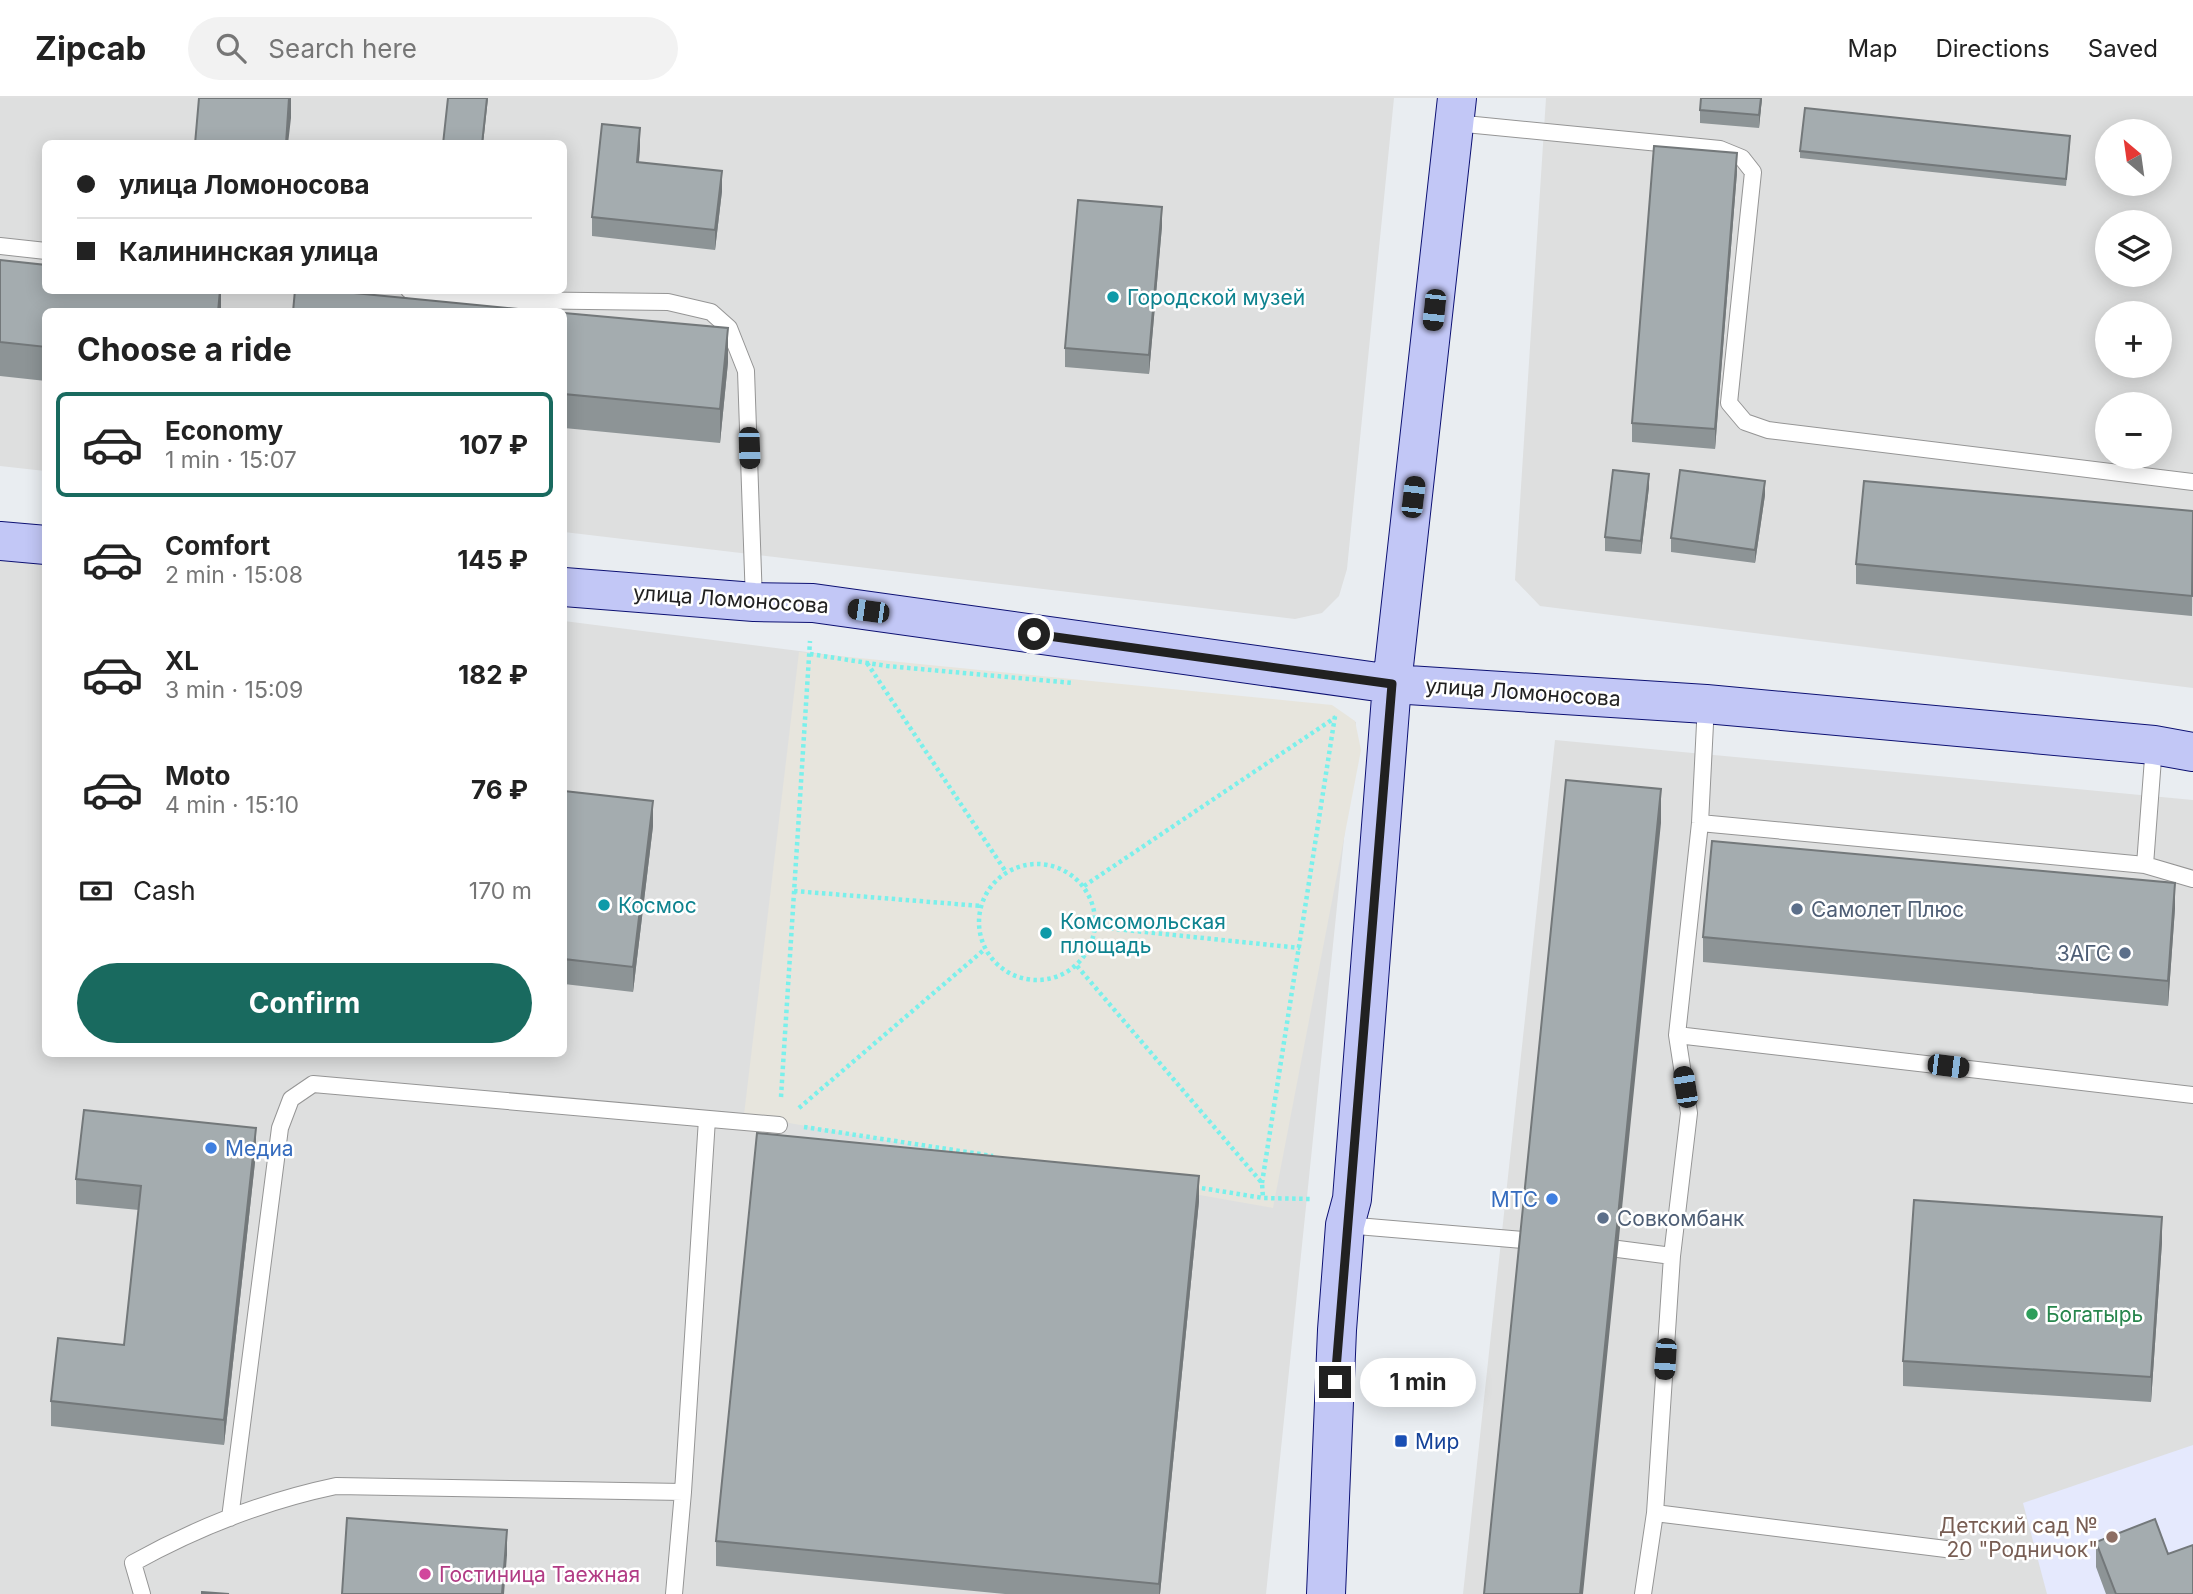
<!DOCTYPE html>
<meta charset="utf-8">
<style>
:root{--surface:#fff;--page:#f2f2f2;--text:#222;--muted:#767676;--line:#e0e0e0;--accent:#196a5f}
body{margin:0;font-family:Inter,sans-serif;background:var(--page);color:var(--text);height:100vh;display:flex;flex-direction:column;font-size:26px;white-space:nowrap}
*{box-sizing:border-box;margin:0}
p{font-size:23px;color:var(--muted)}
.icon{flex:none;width:38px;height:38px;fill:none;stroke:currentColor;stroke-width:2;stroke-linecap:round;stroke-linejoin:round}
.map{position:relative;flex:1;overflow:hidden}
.drawer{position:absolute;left:42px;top:210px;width:525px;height:749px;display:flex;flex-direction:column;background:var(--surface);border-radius:10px;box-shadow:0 4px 18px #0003}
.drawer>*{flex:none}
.guide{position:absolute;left:42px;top:42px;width:525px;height:154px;border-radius:10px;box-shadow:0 4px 18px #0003;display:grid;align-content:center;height:154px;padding:0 35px;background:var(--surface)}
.needle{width:46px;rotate:331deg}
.tools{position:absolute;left:2095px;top:21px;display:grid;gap:14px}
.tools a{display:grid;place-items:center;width:77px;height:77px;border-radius:50%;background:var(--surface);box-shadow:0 4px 18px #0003;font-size:35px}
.end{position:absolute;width:32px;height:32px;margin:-16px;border:9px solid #212121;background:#fff;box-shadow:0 0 0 4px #fff}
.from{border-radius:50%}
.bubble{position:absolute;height:49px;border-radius:24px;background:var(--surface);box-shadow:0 4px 18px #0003;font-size:23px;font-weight:700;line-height:49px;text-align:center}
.car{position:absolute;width:21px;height:42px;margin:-21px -10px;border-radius:9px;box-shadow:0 0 5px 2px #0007;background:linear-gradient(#222 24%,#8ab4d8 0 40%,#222 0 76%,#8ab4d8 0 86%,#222 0)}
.guide b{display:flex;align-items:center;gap:24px;height:66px;font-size:26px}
.guide b+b{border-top:2px solid var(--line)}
.guide i{width:18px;height:18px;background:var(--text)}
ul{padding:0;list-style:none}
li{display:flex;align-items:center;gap:21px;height:105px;margin:0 14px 10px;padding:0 21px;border:4px solid transparent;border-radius:10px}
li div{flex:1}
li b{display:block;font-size:26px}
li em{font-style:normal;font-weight:700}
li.active{border-color:var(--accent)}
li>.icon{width:63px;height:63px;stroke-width:1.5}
h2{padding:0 35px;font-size:32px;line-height:84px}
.pay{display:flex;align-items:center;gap:18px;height:77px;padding:0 35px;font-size:26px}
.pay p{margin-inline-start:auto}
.primary-button{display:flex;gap:14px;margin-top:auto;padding:14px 35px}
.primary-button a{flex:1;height:80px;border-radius:42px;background:var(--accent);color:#fff;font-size:28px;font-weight:700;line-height:80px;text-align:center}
header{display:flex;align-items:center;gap:42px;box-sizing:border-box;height:98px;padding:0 35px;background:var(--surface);border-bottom:2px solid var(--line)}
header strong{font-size:33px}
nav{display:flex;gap:38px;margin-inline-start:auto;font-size:24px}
.search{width:490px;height:63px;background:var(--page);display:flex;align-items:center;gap:18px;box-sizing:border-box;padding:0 24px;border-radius:38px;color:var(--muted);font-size:26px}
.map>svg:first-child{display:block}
.residential{fill:#dedfdf;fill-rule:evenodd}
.education{fill:#e5e9fd}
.plaza{fill:#e7e5dd}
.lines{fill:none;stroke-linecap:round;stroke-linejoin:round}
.lane-casing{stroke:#959595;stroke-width:18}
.secondary-casing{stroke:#0d1173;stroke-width:40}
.path{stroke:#7af0eb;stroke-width:4.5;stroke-dasharray:3.5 3.5;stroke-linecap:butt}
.lane{stroke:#fff;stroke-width:16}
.secondary{stroke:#c2c7f6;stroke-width:38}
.wall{fill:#8d9496}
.shaded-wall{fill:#73787a}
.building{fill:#a4acaf;stroke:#73787a;stroke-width:2}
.route{stroke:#212121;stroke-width:9}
.culture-dot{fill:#0f9aa8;stroke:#fff;stroke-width:2.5}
.service-dot{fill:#5c6f8a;stroke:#fff;stroke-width:2.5}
.shop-dot{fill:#3f7fe0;stroke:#fff;stroke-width:2.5}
.leisure-dot{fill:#2e9e5b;stroke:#fff;stroke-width:2.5}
.transit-dot{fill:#1a4fb4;stroke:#fff;stroke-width:2.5}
.education-dot{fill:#8d6e63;stroke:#fff;stroke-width:2.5}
.hotel-dot{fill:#d1479c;stroke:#fff;stroke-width:2.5}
.labels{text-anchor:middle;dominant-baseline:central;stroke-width:5;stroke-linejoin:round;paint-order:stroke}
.culture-label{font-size:21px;fill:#0d838f;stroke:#fff;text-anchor:start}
.street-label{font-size:21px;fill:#212121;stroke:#fff}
.service-label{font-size:21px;fill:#4e5e75;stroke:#fff;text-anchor:start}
.shop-label{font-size:21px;fill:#366cbe;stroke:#fff;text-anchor:start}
.leisure-label{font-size:21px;fill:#27864d;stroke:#fff;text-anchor:start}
.transit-label{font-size:21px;fill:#164399;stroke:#fff;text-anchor:start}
.education-label{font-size:21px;fill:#785e54;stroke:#fff;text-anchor:end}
.hotel-label{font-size:21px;fill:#b23c85;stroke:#fff;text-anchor:start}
</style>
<header>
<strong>Zipcab</strong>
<div class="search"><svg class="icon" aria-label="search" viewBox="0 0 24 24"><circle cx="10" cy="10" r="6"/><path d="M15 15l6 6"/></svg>Search here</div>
<nav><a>Map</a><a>Directions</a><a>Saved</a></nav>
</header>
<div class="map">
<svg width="2193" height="1496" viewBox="0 0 2193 1496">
<rect width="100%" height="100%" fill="#e9edf1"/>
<!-- residential -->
<path class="residential" d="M 0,0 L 1394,0 L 1347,471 L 1339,498 L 1322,515 L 1295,521 L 564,434 L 564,214 L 46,214 L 45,373 L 0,368 ZM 46,46 L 564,46 L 564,192 L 46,192 Z
M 1546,0 L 2193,0 L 2193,590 L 1540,508 L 1515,482 ZM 2107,33 L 2160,33 L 2160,86 L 2107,86 ZM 2107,124 L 2160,124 L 2160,177 L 2107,177 ZM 2107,215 L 2160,215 L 2160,268 L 2107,268 ZM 2107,306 L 2160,306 L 2160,359 L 2107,359 Z
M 0,451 L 45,457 L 46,956 L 564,956 L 564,523 L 1356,624 L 1266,1496 L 0,1496 Z
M 1555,642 L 2193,702 L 2193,1496 L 1463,1496 Z"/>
<!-- education -->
<path class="education" d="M 2193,1347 L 2193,1496 L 2047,1496 L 2023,1405 Z"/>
<!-- plaza -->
<path class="plaza" d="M 799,554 L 1332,607 L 1355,623 L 1361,652 L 1273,1110 L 744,1017 Z"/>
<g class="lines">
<defs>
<path id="lane" d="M 1455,25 L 1720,51 L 1742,60 L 1753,74 L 1729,305 L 1745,324 L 1768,332 L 2193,384
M 0,148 L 46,153
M 409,192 L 500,202 L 668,204 L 711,214 L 729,230 L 746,273 L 754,504
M 2154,647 L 2145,767 L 2193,781
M 1700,725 L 2145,767
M 1677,937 L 2193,997
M 1345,1127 L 1523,1142
M 1618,1151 L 1672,1158
M 683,1394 L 707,1021
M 1655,1415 L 1962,1453
M 230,1420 L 280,1030 L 291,1001 L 313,986 L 779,1027
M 142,1496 L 133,1465 C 196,1430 265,1403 336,1388 L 683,1394 L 674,1496
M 1643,1496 L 1655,1415 L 1672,1158 L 1689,1015 L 1677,937 L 1700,725 L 1706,606"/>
<path id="secondary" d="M 0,443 L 46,447
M 564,489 L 754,504 L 813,505 L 1392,586 L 1706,606 L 2154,647 L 2193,654
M 1326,1496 L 1337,1232 L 1345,1127 L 1352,1101 L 1392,586 L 1457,0"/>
</defs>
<!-- lane casing -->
<use href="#lane" class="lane-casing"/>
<!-- secondary casing -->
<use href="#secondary" class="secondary-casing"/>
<!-- path -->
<path class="path" d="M 810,556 L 887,568 L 1073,585
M 867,565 L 1006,774
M979 824a58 58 0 1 1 116 0a58 58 0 1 1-116 0Z
M 1084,788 L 1336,619
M 794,793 L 981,808
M 1096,829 L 1300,850
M 1077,868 L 1262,1085 L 1263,1100
M 781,999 L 810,543
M 799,1010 L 985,851
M 804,1029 L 993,1058
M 1262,1085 L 1335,618
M 1195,1089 L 1263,1100 L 1312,1101"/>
<!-- lane -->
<use href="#lane" class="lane"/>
<!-- secondary -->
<use href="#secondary" class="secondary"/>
</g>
<!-- wall -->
<path class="wall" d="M 1762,0 L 1759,30 L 1700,25 L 1700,12 Z
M 2070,45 L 2066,88 L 1800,60 L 1800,53 Z
M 640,49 L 639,64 L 722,93 L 715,152 L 592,138 L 592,119 Z
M 1737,74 L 1715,351 L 1632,344 L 1632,325 Z
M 1162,128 L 1149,276 L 1065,269 L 1065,250 Z
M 0,162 L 221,192 L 221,214 L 46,214 L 46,283 L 0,278 Z
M 564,215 L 728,264 L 720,345 L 564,330 Z
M 1649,389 L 1641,456 L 1605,453 L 1605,439 Z
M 1765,397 L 1755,465 L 1671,454 L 1671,440 Z
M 2193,413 L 2192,518 L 1856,486 L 1856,466 Z
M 564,693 L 653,728 L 633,894 L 564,886 Z
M 2175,810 L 2168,908 L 1703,864 L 1703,839 Z
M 256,1055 L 224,1347 L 51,1328 L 51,1303 L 124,1247 L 139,1112 L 76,1106 L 76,1081 Z
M 1199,1103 L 1160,1496 L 1005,1496 L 716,1468 L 716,1443 Z
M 2162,1144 L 2151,1304 L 1903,1288 L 1903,1263 Z
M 2096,1444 L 2168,1456 L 2193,1496 L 2106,1496 L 2096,1469 Z"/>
<!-- shaded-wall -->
<path class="shaded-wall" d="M 289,0 L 291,0 L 291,20 L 288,46 L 286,46 Z
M 487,0 L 488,0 L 483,46 L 482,46 Z
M 1761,0 L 1762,0 L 1759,30 L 1759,17 Z
M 640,30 L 640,49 L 637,83 L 637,64 Z
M 1737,55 L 1737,74 L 1715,351 L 1715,331 Z
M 722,73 L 722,93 L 715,152 L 715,132 Z
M 1162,109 L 1162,128 L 1149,276 L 1149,257 Z
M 220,192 L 221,192 L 221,214 L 218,214 Z
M 728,230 L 728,264 L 720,345 L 720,311 Z
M 1649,376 L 1649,389 L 1641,456 L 1641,443 Z
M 1765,383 L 1765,397 L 1755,465 L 1755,452 Z
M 1661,691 L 1661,725 L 1583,1496 L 1580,1496 Z
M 653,703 L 653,728 L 633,894 L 633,869 Z
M 2175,785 L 2175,810 L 2168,908 L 2168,883 Z
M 256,1030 L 256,1055 L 224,1347 L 224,1322 Z
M 1199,1078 L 1199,1103 L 1160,1496 L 1159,1496 L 1159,1486 Z
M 2162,1119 L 2162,1144 L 2151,1304 L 2151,1279 Z
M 507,1432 L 507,1457 L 504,1496 L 502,1496 Z"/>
<!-- building -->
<path class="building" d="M 199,0 L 289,0 L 286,46 L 195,46 Z
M 448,0 L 487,0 L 482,46 L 443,46 Z
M 1701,0 L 1761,0 L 1759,17 L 1700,12 Z
M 1805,10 L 2070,38 L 2066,81 L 1800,53 Z
M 602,26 L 640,30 L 637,64 L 722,73 L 715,132 L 592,119 Z
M 1654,48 L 1737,55 L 1715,331 L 1632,325 Z
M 1078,102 L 1162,109 L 1149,257 L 1065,250 Z
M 0,162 L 46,167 L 46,192 L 220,192 L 218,214 L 46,214 L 46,249 L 0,244 Z
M 295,192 L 323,192 L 549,214 L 293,214 Z
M 564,215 L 728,230 L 720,311 L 564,296 Z
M 1613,372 L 1649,376 L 1641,443 L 1605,439 Z
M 1680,372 L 1765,383 L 1755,452 L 1671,440 Z
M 1864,383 L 2193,413 L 2192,498 L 1856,466 Z
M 1566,682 L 1661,691 L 1580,1496 L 1484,1496 Z
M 564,693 L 653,703 L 633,869 L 564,861 Z
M 1712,743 L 2175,785 L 2168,883 L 1703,839 Z
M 84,1012 L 256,1030 L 224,1322 L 51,1303 L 58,1240 L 124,1247 L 141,1088 L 76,1081 Z
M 757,1035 L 1199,1078 L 1159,1486 L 716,1443 Z
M 1914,1102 L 2162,1119 L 2151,1279 L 1903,1263 Z
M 347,1420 L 507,1432 L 502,1496 L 342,1496 Z
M 2155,1421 L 2168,1456 L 2193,1447 L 2193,1496 L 2116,1496 L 2096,1444 Z
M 202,1494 L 229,1496 L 202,1496 Z"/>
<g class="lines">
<!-- route -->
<path class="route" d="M 1034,536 L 1392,586 L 1335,1284"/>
</g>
<!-- markers -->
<g class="culture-dot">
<circle cx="1113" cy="199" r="7"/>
<circle cx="604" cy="807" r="7"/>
<circle cx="1046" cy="835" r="7"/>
</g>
<g class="service-dot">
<circle cx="1797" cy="811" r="7"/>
<circle cx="2125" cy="855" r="7"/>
<circle cx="1603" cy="1120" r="7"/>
</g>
<g class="shop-dot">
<circle cx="211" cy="1050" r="7"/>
<circle cx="1552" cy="1101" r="7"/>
</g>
<circle class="leisure-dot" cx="2032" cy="1216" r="7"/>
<rect class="transit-dot" x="1394" y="1336" width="14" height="14" rx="3.5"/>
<circle class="education-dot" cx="2112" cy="1439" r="7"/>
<circle class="hotel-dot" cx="425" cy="1476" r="7"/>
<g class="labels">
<!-- culture labels -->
<g class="culture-label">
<text x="1127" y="199">Городской музей</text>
<text x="618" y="807">Космос</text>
<text x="1060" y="823">Комсомольская<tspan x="1060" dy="24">площадь</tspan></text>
</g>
<!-- street labels -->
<g class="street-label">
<text transform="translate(731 501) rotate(4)">улица Ломоносова</text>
<text transform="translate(1523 594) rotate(4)">улица Ломоносова</text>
</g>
<!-- service labels -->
<g class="service-label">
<text x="1811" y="811">Самолет Плюс</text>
<text x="2111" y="855" text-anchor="end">ЗАГС</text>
<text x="1617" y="1120">Совкомбанк</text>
</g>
<!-- shop labels -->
<g class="shop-label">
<text x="225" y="1050">Медиа</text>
<text x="1538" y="1101" text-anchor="end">МТС</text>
</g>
<!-- leisure labels -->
<g class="leisure-label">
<text x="2046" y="1216">Богатырь</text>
</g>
<!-- transit labels -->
<g class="transit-label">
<text x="1415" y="1343">Мир</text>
</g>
<!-- education labels -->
<g class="education-label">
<text x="2098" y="1427">Детский сад №<tspan x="2098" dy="24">20 "Родничок"</tspan></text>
</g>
<!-- hotel labels -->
<g class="hotel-label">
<text x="439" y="1476">Гостиница Таежная</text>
</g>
</g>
</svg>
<div class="tools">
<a><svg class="needle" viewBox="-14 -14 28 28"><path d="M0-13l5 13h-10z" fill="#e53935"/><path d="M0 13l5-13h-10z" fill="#767676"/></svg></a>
<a><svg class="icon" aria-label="layers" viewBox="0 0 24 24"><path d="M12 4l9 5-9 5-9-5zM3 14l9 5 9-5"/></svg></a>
<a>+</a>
<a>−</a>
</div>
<i class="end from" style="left:1034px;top:536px"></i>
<i class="end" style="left:1335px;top:1284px"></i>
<div class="bubble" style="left:1360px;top:1260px;width:116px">1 min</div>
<i class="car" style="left:1434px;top:212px;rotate:186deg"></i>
<i class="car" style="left:749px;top:350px;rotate:178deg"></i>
<i class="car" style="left:1413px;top:399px;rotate:7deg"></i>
<i class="car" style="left:868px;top:513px;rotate:278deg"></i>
<i class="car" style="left:1948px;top:968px;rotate:97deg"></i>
<i class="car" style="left:1685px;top:989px;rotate:351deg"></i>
<i class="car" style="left:1665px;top:1261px;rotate:184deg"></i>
<div class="guide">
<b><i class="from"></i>улица Ломоносова</b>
<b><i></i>Калининская улица</b>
</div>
<section class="drawer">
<h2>Choose a ride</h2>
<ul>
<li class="active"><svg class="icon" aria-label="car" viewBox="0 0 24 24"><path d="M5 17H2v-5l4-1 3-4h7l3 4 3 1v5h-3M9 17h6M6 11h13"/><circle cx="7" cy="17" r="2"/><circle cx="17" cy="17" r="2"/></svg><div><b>Economy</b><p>1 min · 15:07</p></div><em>107 ₽</em></li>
<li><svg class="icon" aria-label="car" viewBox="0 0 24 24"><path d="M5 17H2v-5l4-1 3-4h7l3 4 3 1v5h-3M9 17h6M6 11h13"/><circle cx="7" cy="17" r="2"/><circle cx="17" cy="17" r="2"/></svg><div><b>Comfort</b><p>2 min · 15:08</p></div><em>145 ₽</em></li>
<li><svg class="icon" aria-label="car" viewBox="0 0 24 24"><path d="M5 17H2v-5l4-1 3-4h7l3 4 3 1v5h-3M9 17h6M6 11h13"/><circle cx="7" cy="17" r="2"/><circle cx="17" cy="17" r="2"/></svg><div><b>XL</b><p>3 min · 15:09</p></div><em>182 ₽</em></li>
<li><svg class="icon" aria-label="car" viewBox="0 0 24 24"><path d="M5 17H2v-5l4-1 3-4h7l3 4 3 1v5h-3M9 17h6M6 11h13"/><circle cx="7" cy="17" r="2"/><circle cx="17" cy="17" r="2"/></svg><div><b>Moto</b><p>4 min · 15:10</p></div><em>76 ₽</em></li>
</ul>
<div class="pay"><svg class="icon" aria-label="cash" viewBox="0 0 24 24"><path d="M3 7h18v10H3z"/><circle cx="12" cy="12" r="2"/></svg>Cash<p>170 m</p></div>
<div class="primary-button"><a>Confirm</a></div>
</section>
</div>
